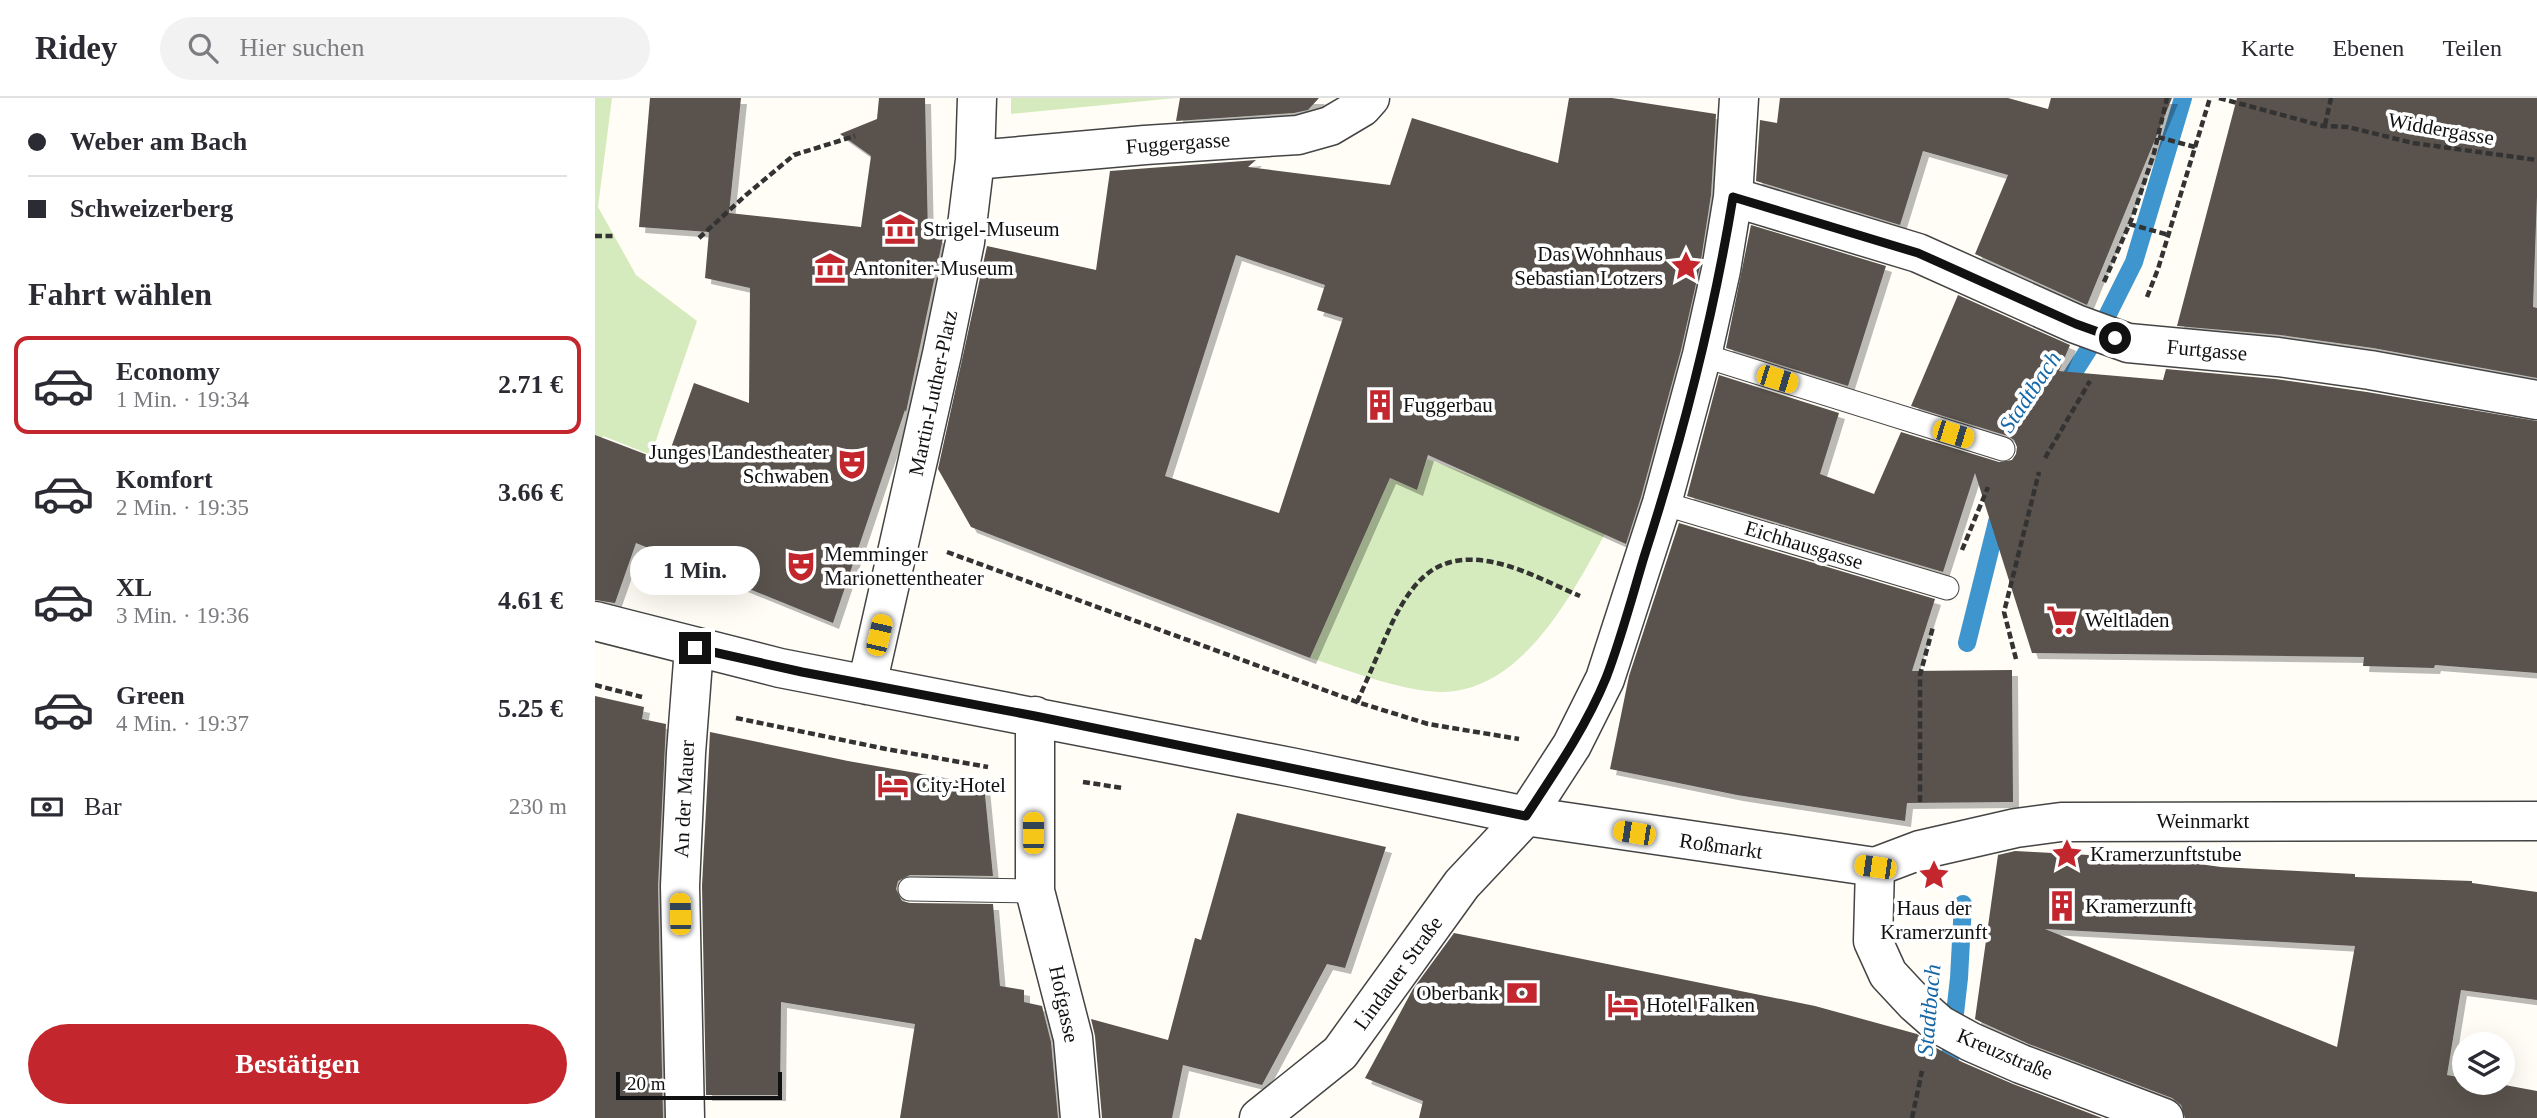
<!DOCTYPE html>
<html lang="de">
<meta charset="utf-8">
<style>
:root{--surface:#fff;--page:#f2f2f3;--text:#2b2b33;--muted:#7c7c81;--line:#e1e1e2;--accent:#c4262e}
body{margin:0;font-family:"Times New Roman",serif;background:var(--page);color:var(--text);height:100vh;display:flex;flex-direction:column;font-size:26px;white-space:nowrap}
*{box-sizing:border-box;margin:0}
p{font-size:23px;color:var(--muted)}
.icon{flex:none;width:38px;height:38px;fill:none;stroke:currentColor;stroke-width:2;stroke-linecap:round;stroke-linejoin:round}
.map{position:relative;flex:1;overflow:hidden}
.sheet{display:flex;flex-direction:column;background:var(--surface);width:595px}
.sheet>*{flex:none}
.guide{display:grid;align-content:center;height:154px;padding:0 28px;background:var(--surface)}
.tools{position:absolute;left:1857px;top:934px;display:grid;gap:14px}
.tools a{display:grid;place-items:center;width:63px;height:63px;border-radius:50%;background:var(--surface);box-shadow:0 7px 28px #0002;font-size:35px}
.scale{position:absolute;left:21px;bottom:18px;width:166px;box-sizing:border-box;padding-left:7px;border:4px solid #111;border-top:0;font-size:19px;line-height:24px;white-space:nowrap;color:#111;-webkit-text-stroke:5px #fff;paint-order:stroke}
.end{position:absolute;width:32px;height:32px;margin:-16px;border:9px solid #111;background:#fff;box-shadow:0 0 0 4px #fff}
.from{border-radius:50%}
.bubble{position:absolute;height:49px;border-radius:24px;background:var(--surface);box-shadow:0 7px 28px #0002;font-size:23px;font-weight:700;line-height:49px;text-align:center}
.car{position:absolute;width:21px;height:42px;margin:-21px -10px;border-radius:9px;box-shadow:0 0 5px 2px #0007;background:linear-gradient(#f5c518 24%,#345 0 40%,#f5c518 0 76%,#345 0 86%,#f5c518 0)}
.guide b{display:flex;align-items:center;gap:24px;height:66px;font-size:26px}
.guide b+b{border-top:2px solid var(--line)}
.guide i{width:18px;height:18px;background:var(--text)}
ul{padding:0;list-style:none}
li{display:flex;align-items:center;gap:21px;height:98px;margin:0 14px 10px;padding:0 14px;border:4px solid transparent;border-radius:14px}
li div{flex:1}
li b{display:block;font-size:26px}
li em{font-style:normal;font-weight:700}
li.on{border-color:var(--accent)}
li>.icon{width:63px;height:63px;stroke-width:1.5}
h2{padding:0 28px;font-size:32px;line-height:84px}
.pay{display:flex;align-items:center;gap:18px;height:77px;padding:0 28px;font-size:26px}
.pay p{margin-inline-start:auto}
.cta{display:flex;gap:14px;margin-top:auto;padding:14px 28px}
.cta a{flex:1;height:80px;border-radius:42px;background:var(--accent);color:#fff;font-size:28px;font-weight:700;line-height:80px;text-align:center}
header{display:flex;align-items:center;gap:42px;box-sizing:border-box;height:98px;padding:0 35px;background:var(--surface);border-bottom:2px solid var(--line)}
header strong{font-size:33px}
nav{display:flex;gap:38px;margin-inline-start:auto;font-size:24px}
.search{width:490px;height:63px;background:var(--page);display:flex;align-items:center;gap:18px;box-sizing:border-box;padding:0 24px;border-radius:38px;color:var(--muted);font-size:26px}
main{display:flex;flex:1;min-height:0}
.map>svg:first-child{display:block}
.green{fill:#d5ebbd}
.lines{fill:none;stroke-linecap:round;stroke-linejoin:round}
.stream{stroke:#3f96cf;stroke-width:18}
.building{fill:#5a524d;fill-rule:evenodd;filter:url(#shadow)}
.lane-casing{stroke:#444;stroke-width:25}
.street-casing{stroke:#444;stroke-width:41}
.path{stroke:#333;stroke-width:4.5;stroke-dasharray:7 3.5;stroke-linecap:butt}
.lane{stroke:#fff;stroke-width:23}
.street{stroke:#fff;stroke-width:38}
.route{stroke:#111;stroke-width:9}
.labels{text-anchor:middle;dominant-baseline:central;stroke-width:7;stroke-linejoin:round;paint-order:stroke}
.street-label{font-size:21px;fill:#111;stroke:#fff}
.poi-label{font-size:21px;fill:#111;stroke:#fff;text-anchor:start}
.water-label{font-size:23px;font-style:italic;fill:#1768a6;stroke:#fff}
</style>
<header>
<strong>Ridey</strong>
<div class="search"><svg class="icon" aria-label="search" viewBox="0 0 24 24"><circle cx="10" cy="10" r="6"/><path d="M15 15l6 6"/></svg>Hier suchen</div>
<nav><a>Karte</a><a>Ebenen</a><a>Teilen</a></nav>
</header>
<main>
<section class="sheet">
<div class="guide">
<b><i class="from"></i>Weber am Bach</b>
<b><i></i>Schweizerberg</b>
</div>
<h2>Fahrt wählen</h2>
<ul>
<li class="on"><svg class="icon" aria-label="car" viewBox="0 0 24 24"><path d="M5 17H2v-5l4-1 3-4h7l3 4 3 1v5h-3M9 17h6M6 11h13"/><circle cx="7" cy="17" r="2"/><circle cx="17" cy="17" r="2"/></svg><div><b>Economy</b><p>1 Min. · 19:34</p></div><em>2.71 €</em></li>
<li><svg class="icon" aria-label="car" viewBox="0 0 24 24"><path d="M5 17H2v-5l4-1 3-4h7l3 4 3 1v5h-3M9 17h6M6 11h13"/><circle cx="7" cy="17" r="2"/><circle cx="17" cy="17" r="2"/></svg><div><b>Komfort</b><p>2 Min. · 19:35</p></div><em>3.66 €</em></li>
<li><svg class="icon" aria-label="car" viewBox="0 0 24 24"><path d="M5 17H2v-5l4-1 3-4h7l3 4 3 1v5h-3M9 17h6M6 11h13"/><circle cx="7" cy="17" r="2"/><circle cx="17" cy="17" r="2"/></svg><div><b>XL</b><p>3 Min. · 19:36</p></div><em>4.61 €</em></li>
<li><svg class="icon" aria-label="car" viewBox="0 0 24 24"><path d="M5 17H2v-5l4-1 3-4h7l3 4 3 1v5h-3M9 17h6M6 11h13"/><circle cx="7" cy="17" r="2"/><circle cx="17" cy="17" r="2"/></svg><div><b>Green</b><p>4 Min. · 19:37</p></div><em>5.25 €</em></li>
</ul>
<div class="pay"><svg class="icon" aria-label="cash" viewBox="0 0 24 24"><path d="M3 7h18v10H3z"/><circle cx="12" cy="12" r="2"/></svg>Bar<p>230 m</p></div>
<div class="cta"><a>Bestätigen</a></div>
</section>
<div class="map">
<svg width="1942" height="1020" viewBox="0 0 1942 1020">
<defs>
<filter id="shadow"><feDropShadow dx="6" dy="6" stdDeviation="0" flood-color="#0004"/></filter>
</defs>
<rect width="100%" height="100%" fill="#fffdf5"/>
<!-- green -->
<path class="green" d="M 0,0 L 17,0 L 3,109 L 41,177 L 102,223 L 56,357 L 8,338 L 0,357 Z
M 416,0 L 581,0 L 416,16 Z
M 832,361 L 894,384 L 1010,436 C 976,498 926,595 845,594 C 806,593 753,572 715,560 L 795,380 L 822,391 Z"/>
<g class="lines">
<!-- stream -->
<path class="stream" d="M 1467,293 L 1502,238 L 1539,164 L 1588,0
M 1372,545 L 1405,412
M 1341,1020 L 1353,977 L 1364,880 L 1368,806"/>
</g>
<!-- building -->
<path class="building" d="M 55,0 L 146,0 L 134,115 L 266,129 L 276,58 L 245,36 L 282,21 L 284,0 L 330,0 L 333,137 L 348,140 L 311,314 L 310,312 L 238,525 L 41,445 L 20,505 L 0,502 L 0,337 L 71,364 L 99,285 L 154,305 L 155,190 L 110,180 L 114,134 L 44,129 Z
M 585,0 L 724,0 L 713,12 L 699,15 L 581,23 Z
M 974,0 L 1017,0 L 1121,16 L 1116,97 L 1105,168 L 1086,252 L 1046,399 L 1031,446 L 833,357 L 822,392 L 795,380 L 715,560 L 376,429 L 343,371 L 392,148 L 501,172 L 515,73 L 661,62 L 653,69 L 795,87 L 817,20 L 963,65 ZM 641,157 L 730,187 L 722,212 L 748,220 L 684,415 L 570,378 Z
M 1185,0 L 1413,0 L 1453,11 L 1456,0 L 1577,0 L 1492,207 L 1380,156 L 1413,77 L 1328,53 L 1305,127 L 1161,83 L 1165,22 L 1182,25 Z
M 1642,0 L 1942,0 L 1942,98 L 1938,209 L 1942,210 L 1942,280 L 1778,250 L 1685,237 L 1582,228 Z
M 1156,127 L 1291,168 L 1253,288 L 1131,250 Z
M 1363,197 L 1475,247 L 1464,273 L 1568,282 L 1571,271 L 1680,281 L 1772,294 L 1942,323 L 1942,575 L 1840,567 L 1839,570 L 1768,568 L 1769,559 L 1437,555 L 1380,375 L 1348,474 L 1092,398 L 1124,277 L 1244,315 L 1225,376 L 1279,396 L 1306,334 L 1404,364 L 1417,362 L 1421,356 L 1422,349 L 1419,342 L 1413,338 L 1316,308 Z
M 1084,425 L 1340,501 L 1317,573 L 1417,572 L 1418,704 L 1312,705 L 1310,723 L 1142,697 L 1015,671 L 1034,578 Z
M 0,598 L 49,609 L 47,621 L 71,626 L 63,788 L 68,1020 L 0,1020 Z
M 115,634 L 253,663 L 389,687 L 398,778 L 315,777 L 303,783 L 301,791 L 307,803 L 315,805 L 398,806 L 405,888 L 429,892 L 429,904 L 447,908 L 456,944 L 463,1020 L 305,1020 L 320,926 L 186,904 L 185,997 L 111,997 L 107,788 Z
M 642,715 L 791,749 L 750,870 L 732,866 L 667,987 L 588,967 L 577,1020 L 507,1020 L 500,938 L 496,921 L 573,942 L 600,840 L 606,842 Z
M 1420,753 L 1567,761 L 1626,769 L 1760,776 L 1760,779 L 1877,783 L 1877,785 L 1942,794 L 1942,902 L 1866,892 L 1852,977 L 1869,980 L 1869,985 L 1899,985 L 1942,993 L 1942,1020 L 1590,1020 L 1586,1007 L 1577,1000 L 1434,946 L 1386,924 L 1380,921 L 1403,757 ZM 1450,831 L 1760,848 L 1742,949 Z
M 859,835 L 1220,908 L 1322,936 L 1334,946 L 1367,964 L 1418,986 L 1507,1020 L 824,1020 L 828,1003 L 770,980 L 818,891 Z"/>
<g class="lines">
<defs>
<path id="lane" d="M 1107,257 L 1408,351
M 1067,405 L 1352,490
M 315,791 L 440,793"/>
<path id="street" d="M 380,62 L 550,47 L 703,37 L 735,28 L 767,9 L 775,0
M 1138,99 L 1323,155 L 1481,226 L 1533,245 L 1683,259 L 1775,272 L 1942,302
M 0,523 L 185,570 L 700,670 L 931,718 L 1280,769 L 1325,752 L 1421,730 L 1466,724 L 1942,723
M 272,587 L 347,256 L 370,144 L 380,62 L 382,0
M 440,618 L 440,793 L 478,940 L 485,1020
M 1280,769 L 1278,843 L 1293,876 L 1320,905 L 1345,927 L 1376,944 L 1426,966 L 1569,1020
M 90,1020 L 85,788 L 91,655 L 99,550
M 664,1020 L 745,955 L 867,786 L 931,718 L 977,647 L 1010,581 L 1067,405 L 1107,257 L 1126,172 L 1138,99 L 1144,0"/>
</defs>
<!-- lane casing -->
<use href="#lane" class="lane-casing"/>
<!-- street casing -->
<use href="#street" class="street-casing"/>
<!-- path -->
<path class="path" d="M 1624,0 L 1728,28 L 1753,29 L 1818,45 L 1942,62
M 1730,27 L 1736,0
M 1563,39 L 1600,49
M 1534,126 L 1574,137
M 0,138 L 21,138
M 104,140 L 151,97 L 199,57 L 260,38
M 1509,184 L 1538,118 L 1559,55 L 1572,0
M 1552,199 L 1563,171 L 1615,0
M 1429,315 L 1456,268
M 1450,360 L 1495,283
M 1367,452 L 1393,389
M 352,454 L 762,604 L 833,626 L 924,641
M 1421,561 L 1409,514 L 1444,374
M 0,587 L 47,599
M 762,604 C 774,578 785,551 797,525 C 821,476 847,451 906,466 C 933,473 959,487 985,498
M 141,620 L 291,651 L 393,669
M 488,684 L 528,690
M 1325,704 L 1325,577 L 1338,529
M 1317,1020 L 1327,973"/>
<!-- lane -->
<use href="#lane" class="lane"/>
<!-- street -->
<use href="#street" class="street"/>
</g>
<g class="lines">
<!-- route -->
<path class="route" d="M 100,550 L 207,574 L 440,618 L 931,718 C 960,674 991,629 1011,580 C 1026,541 1037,499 1049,459 C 1087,341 1118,221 1138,99 L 1323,155 L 1481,226 L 1520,240"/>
</g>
<!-- icons -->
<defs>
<symbol id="museum-bare" viewBox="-9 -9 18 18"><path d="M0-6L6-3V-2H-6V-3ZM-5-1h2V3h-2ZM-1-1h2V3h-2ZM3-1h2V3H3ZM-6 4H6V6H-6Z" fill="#c4262e" stroke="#fff" stroke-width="2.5" paint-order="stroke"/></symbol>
<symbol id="sight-bare" viewBox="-9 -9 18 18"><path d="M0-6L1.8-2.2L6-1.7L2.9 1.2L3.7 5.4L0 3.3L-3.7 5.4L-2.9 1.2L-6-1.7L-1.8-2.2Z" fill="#c4262e" stroke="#fff" stroke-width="2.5" paint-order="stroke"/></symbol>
<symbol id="building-bare" viewBox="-9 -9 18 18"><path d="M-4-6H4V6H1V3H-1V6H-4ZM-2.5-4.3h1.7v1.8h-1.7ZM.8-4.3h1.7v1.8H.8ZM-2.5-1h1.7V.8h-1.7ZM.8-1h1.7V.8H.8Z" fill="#c4262e" stroke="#fff" stroke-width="2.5" paint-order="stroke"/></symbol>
<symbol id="theatre-bare" viewBox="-9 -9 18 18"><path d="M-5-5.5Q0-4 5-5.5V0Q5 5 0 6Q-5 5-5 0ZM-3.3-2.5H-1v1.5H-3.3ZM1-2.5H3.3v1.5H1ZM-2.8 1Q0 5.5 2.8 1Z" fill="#c4262e" stroke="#fff" stroke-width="2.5" paint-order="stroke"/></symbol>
<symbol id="supermarket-bare" viewBox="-9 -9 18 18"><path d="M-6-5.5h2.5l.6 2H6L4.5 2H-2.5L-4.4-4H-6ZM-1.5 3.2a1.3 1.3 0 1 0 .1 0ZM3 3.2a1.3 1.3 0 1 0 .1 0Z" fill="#c4262e" stroke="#fff" stroke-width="2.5" paint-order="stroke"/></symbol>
<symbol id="hotel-bare" viewBox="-9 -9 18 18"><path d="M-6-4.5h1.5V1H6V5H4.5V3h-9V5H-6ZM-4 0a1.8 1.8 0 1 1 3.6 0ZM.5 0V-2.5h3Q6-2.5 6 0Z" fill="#c4262e" stroke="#fff" stroke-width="2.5" paint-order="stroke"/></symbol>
<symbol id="bank-bare" viewBox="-9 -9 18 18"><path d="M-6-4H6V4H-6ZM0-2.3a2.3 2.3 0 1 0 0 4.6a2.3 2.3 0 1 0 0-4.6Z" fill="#c4262e" stroke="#fff" stroke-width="2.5" paint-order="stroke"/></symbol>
</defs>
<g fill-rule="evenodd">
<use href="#museum-bare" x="283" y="109" width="44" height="44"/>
<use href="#sight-bare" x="1069" y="146" width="44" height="44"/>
<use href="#museum-bare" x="213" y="148" width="44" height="44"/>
<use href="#building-bare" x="763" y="285" width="44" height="44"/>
<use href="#theatre-bare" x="235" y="344" width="44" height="44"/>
<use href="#theatre-bare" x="184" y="446" width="44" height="44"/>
<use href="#supermarket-bare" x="1445" y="500" width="44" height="44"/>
<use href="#hotel-bare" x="276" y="665" width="44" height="44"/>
<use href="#sight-bare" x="1450" y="734" width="44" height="44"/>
<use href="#sight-bare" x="1317" y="755" width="44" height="44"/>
<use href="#building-bare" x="1445" y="786" width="44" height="44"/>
<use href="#bank-bare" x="905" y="873" width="44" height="44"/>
<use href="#hotel-bare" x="1006" y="885" width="44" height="44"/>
</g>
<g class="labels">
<!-- street labels -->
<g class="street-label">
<text transform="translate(1846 31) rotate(10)">Widdergasse</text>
<text transform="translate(583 45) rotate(-4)">Fuggergasse</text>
<text transform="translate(1612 252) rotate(5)">Furtgasse</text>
<text transform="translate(338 295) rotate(-78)">Martin-Luther-Platz</text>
<text transform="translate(1209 447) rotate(17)">Eichhausgasse</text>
<text transform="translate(89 701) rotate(-87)">An der Mauer</text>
<text x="1608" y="723">Weinmarkt</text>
<text transform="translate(1126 748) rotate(8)">Roßmarkt</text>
<text transform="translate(803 875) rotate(-54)">Lindauer Straße</text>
<text transform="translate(469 906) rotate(78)">Hofgasse</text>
<text transform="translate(1410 956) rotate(23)">Kreuzstraße</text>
</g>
<!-- poi labels -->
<g class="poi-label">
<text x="328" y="131">Strigel-Museum</text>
<text x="1068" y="156" text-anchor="end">Das Wohnhaus<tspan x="1068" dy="24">Sebastian Lotzers</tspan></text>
<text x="258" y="170">Antoniter-Museum</text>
<text x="808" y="307">Fuggerbau</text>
<text x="234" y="354" text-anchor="end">Junges Landestheater<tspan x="234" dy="24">Schwaben</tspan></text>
<text x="229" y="456">Memminger<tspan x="229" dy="24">Marionettentheater</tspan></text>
<text x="1490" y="522">Weltladen</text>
<text x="321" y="687">City-Hotel</text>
<text x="1495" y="756">Kramerzunftstube</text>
<text x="1490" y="808">Kramerzunft</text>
<text x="1339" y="810" text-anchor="middle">Haus der<tspan x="1339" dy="24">Kramerzunft</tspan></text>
<text x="904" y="895" text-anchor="end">Oberbank</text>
<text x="1051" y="907">Hotel Falken</text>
</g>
<!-- water labels -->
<g class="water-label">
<text transform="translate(1435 294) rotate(-56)">Stadtbach</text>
<text transform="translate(1334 912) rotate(-85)">Stadtbach</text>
</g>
</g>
</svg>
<div class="tools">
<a><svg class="icon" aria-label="layers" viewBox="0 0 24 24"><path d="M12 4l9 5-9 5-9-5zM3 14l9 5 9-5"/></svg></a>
</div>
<div class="scale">20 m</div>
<i class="end from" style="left:1520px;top:240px"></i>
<i class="end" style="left:100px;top:550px"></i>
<div class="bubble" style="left:35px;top:448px;width:130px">1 Min.</div>
<i class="car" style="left:1182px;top:281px;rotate:107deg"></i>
<i class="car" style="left:1358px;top:336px;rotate:107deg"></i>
<i class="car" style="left:284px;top:537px;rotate:13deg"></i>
<i class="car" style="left:438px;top:735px;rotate:0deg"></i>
<i class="car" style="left:1039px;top:735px;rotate:279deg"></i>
<i class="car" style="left:1280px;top:769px;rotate:278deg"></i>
<i class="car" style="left:85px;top:816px;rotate:359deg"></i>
</div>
</main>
